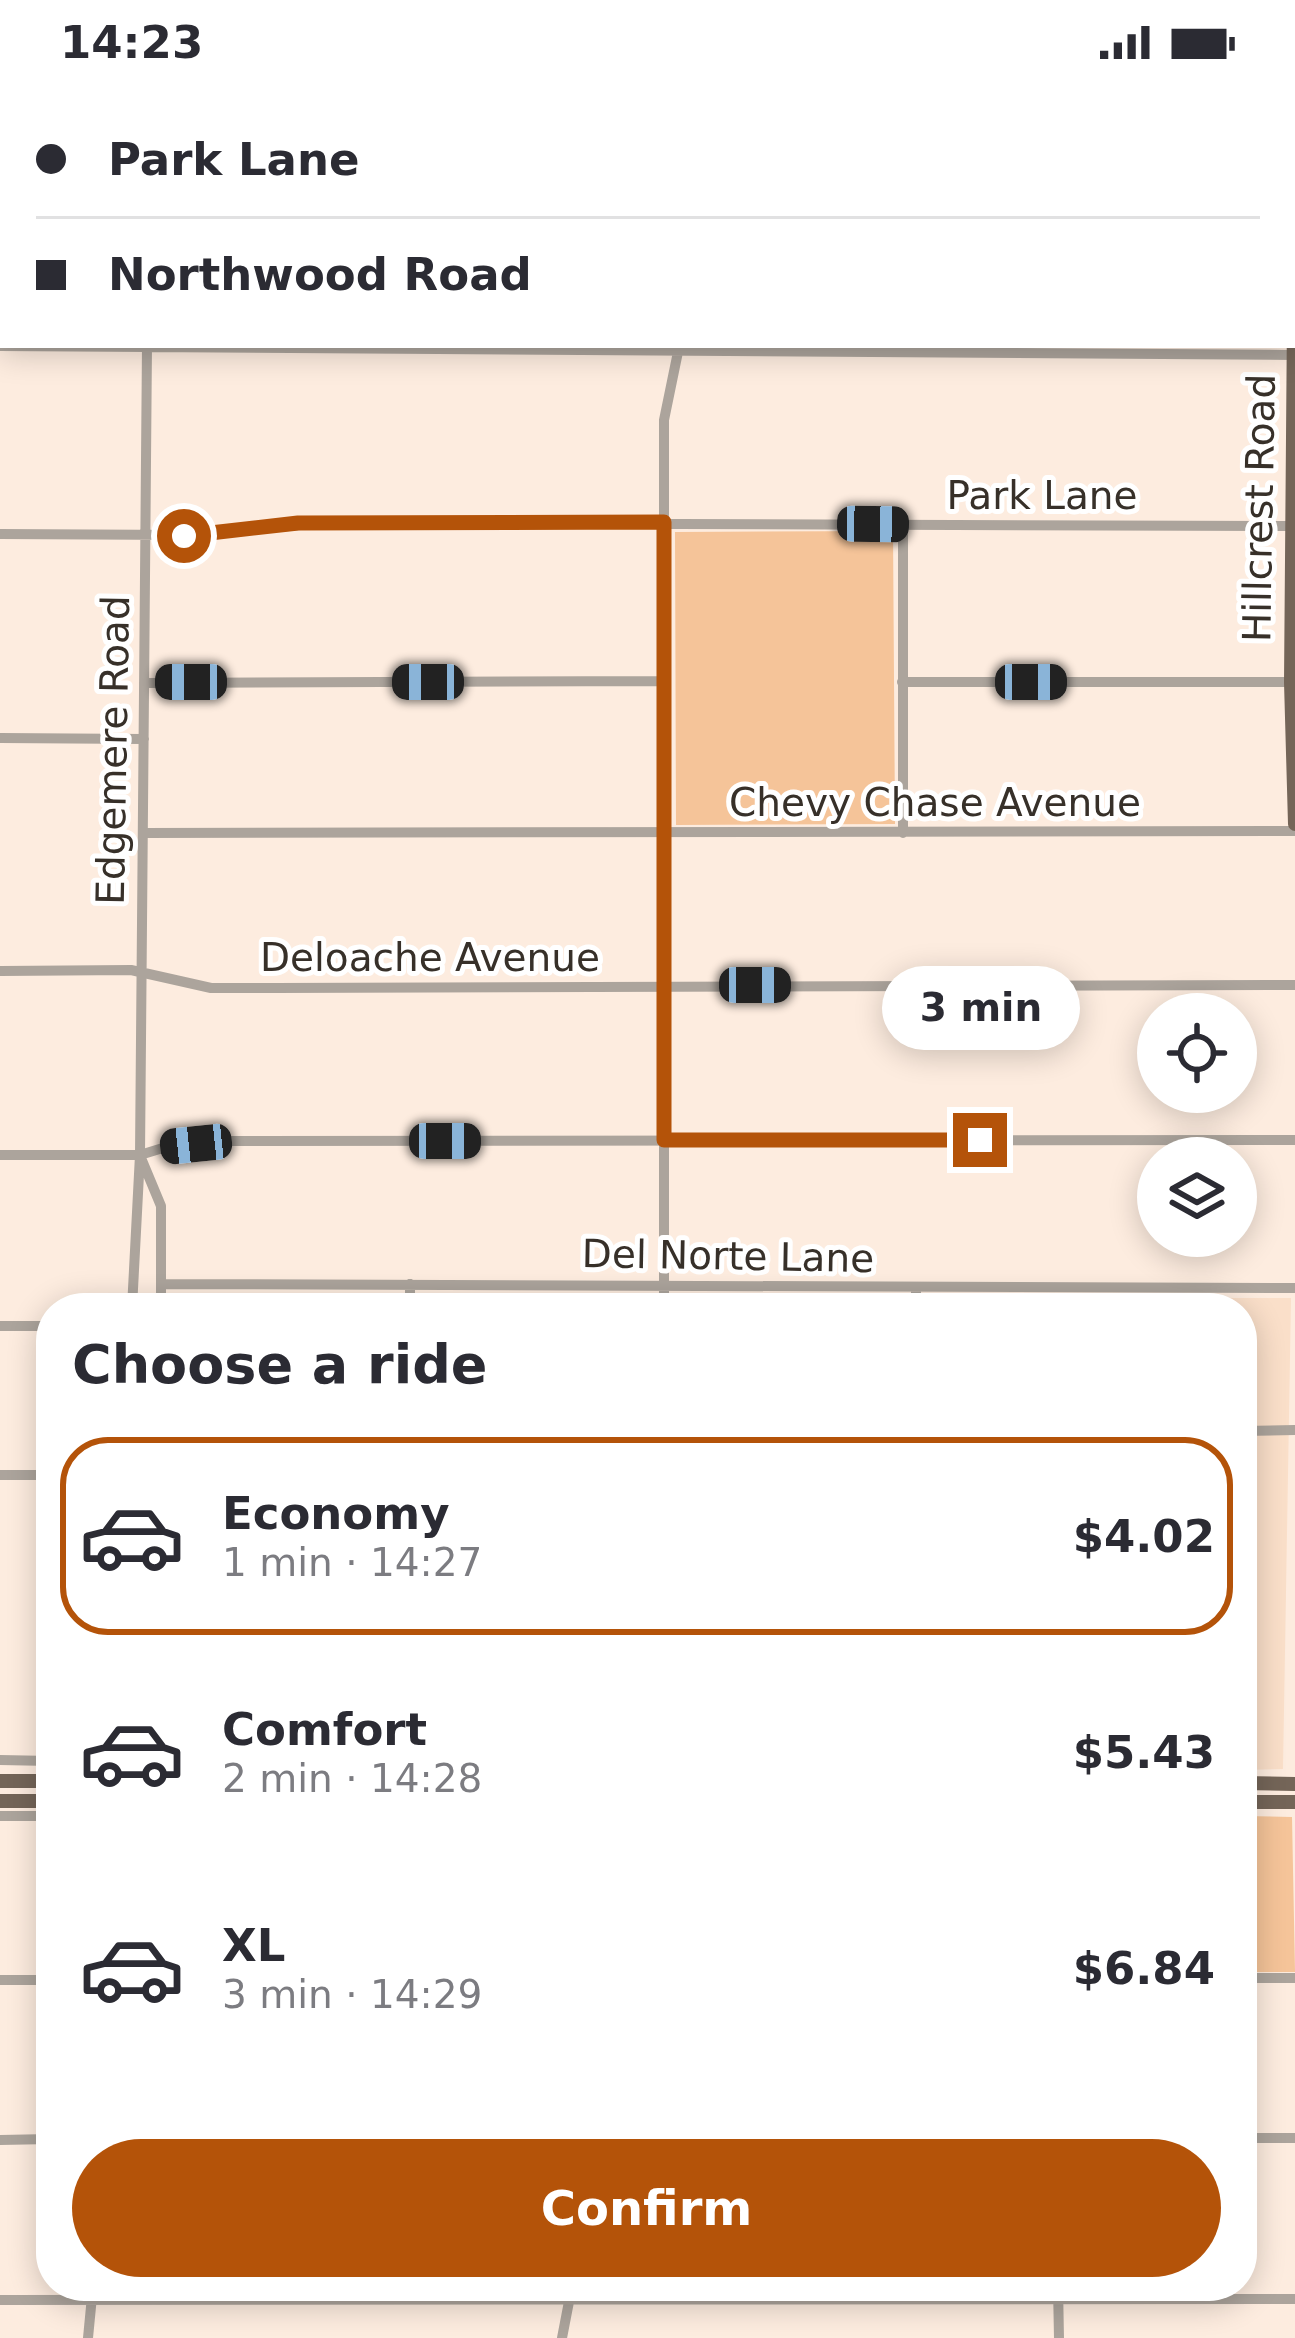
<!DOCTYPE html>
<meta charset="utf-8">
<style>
:root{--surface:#fff;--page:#f2f2f3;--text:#2b2b33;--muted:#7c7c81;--line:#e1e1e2;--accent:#b45309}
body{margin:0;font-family:"DejaVu Sans",sans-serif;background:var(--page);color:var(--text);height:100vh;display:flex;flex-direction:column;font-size:45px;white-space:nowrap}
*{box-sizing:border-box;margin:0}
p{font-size:39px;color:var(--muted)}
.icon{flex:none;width:66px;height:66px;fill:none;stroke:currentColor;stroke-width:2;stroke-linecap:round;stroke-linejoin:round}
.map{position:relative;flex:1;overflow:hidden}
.details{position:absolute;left:36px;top:1209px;width:1221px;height:1008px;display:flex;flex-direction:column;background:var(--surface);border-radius:48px;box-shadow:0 6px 30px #0003}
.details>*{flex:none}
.hud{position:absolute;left:0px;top:0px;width:1296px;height:264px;box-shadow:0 6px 30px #0003;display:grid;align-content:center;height:264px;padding:0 36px;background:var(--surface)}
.tools{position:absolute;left:1137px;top:909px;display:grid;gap:24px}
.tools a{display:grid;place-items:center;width:120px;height:120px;border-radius:50%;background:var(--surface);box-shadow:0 6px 30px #0003;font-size:60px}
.end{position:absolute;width:54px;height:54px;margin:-27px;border:15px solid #b45309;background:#fff;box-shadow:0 0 0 6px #fff}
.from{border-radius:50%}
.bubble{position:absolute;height:84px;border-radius:42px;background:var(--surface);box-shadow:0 6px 30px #0003;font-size:39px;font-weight:700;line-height:84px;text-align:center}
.car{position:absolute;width:36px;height:72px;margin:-36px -18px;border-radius:15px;box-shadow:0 0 9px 3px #0007;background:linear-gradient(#222 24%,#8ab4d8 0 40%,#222 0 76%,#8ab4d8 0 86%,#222 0)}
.hud b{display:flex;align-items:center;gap:42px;height:114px;font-size:45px}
.hud b+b{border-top:3px solid var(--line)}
.hud i{width:30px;height:30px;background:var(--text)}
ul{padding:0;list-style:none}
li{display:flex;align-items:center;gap:36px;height:198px;margin:0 24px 18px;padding:0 12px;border:6px solid transparent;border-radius:48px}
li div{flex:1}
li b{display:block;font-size:45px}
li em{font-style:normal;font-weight:700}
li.selected{border-color:var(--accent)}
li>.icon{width:108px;height:108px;stroke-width:1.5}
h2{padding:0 36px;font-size:54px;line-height:144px}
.cta{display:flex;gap:24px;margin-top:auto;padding:24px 36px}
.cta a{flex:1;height:138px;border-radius:72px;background:var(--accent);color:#fff;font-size:48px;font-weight:700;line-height:138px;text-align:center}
.status{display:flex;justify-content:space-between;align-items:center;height:84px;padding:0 60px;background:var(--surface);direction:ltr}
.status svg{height:33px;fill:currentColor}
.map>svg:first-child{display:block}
.built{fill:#fadfc9}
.green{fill:#f5c499}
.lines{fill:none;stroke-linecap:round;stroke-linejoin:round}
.minor{stroke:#aca49c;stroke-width:10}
.major{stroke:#746558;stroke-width:14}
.route{stroke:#b45309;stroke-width:15}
.labels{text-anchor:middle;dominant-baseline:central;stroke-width:10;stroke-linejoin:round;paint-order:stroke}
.street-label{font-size:39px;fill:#373029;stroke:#fff}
</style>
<div class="status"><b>14:23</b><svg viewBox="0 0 49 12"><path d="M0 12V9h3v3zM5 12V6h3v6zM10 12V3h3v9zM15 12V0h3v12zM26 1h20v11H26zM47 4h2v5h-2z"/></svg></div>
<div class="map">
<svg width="1295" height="2254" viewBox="0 0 1295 2254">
<rect width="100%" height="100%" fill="#fdecdf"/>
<!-- built -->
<path class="built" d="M 1186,1214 L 1291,1214 L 1283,1685 L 1242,1686 L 1242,1224 L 1186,1224 Z"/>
<!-- green -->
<path class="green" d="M 893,447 L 895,740 L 676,741 L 675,448 Z
M 1242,1732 L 1292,1733 L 1295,1888 L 1242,1888 Z"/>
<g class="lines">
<!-- minor -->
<path class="minor" d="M 147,3 L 147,0
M 748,3 L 749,0
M 0,77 L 3,77
M 1293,83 L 1295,83
M 0,262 L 1295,271
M 903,440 L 903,749
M 0,450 L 184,451 L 324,439 L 1295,442
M 902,598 L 1295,598
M 144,599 L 664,597
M 0,654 L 144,655
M 143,749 L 1295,747
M 0,887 L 131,886 L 211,904 L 275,904 L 1295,901
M 0,1071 L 140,1071 L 166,1063 L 226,1057 L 1295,1056
M 141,1074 L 161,1122 L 161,1224
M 161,1200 L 1295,1204
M 410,1200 L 410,1224
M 916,1204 L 916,1224
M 132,1224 L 140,1071 L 147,261
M 664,1224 L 664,336 L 679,263
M 0,1242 L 51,1242
M 1242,1347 L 1295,1346
M 0,1391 L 51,1391
M 0,1676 L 51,1677
M 0,1732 L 51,1732
M 1242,1894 L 1295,1894
M 0,1896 L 51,1896
M 1242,2054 L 1295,2054
M 0,2056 L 51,2055
M 1058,2202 L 1059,2254
M 0,2216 L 1295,2215
M 88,2254 L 93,2202
M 562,2254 L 572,2202"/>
<!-- major -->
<path class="major" d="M 1295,109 L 1291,598 L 1295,740
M 0,1697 L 51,1697
M 1242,1699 L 1295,1700
M 0,1717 L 51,1717
M 1242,1718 L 1295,1718"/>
</g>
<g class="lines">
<!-- route -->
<path class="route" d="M 184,452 L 298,439 L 664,438 L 664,1056 L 980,1056"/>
</g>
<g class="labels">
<!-- street labels -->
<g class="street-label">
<text x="1042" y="411">Park Lane</text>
<text transform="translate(1259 424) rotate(-89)">Hillcrest Road</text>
<text transform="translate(113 666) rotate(-89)">Edgemere Road</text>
<text x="935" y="718">Chevy Chase Avenue</text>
<text x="430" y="873">Deloache Avenue</text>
<text transform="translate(728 1172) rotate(1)">Del Norte Lane</text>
</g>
</g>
</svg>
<div class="tools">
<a><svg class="icon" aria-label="locate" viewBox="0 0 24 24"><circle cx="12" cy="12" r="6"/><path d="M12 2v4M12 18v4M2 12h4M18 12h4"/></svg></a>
<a><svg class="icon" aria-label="layers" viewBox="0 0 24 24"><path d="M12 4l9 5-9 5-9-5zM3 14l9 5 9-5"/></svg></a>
</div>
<i class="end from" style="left:184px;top:452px"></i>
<i class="end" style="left:980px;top:1056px"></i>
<div class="bubble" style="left:882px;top:882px;width:198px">3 min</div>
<i class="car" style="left:873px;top:440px;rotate:91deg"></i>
<i class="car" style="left:191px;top:598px;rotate:270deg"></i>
<i class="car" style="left:428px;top:598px;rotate:270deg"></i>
<i class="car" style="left:1031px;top:598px;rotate:90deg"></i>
<i class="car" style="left:755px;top:901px;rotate:90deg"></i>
<i class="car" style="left:445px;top:1057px;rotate:90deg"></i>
<i class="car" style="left:196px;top:1060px;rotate:264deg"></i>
<div class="hud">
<b><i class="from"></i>Park Lane</b>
<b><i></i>Northwood Road</b>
</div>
<section class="details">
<h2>Choose a ride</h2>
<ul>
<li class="selected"><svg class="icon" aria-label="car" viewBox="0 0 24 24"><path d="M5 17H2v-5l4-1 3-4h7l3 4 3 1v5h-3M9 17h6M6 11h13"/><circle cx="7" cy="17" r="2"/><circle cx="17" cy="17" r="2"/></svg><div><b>Economy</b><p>1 min · 14:27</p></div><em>$4.02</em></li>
<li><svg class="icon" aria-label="car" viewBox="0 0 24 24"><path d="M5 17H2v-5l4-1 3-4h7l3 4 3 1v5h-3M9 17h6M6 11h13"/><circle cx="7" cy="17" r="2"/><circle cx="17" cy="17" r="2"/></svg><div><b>Comfort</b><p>2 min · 14:28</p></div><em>$5.43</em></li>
<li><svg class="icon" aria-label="car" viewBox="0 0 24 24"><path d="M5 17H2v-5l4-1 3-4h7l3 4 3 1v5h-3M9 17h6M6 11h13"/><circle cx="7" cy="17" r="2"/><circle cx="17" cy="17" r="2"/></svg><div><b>XL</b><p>3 min · 14:29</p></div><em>$6.84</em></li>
</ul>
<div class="cta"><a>Confirm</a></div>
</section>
</div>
